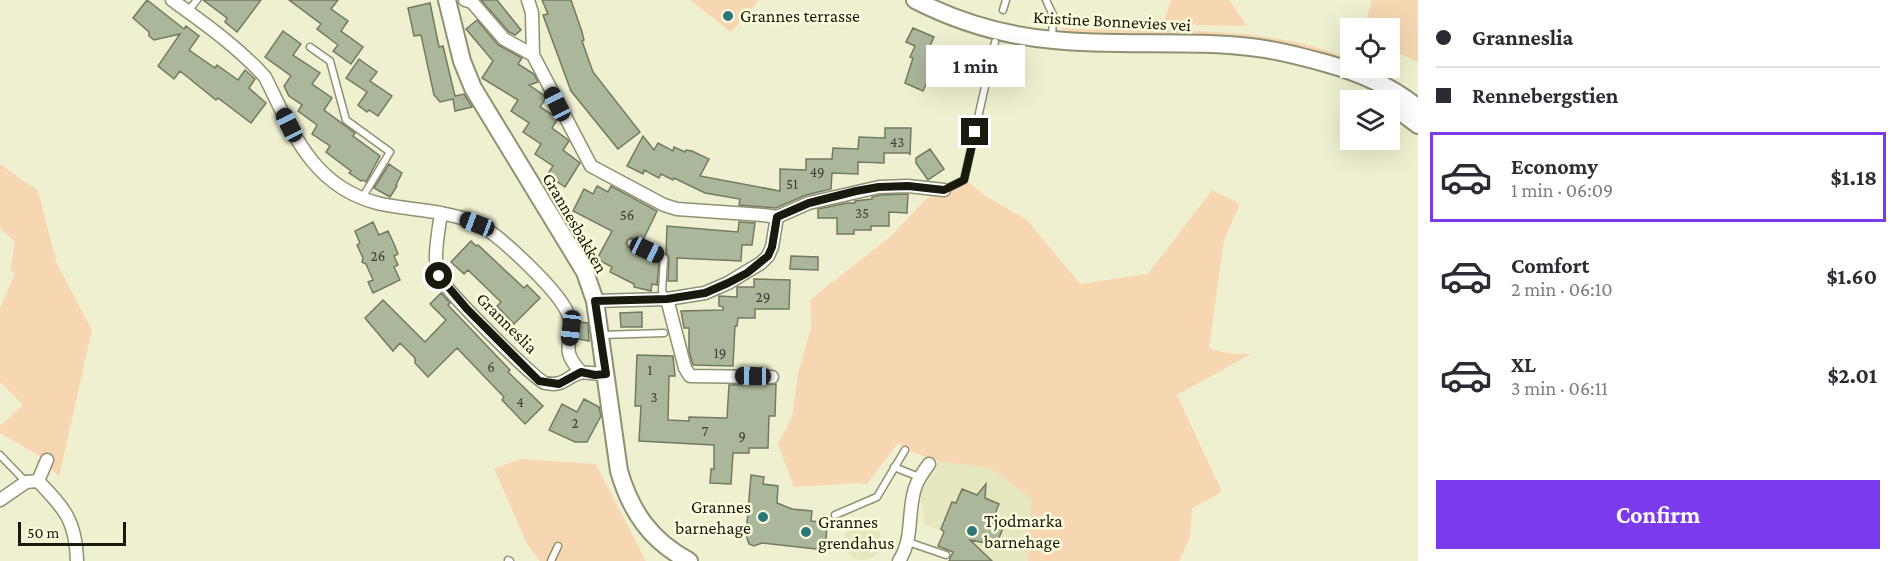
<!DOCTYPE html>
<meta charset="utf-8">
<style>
:root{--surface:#fff;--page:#f2f2f3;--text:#2b2b33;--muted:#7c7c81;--line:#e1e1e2;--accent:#7c3aed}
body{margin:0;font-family:"Crimson Pro",serif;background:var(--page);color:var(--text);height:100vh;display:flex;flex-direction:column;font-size:22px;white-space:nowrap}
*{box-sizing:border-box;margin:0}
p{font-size:20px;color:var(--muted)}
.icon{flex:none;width:33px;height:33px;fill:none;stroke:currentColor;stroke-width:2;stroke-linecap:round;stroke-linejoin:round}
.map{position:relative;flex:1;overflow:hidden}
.details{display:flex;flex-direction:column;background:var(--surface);width:480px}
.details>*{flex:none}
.hud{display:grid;align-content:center;height:132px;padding:0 18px;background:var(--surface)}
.buttons{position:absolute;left:1340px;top:18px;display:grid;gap:12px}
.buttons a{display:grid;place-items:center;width:60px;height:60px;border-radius:0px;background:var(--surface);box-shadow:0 6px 24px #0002;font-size:30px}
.scale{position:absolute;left:18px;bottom:15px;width:108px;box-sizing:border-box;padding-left:6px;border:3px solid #19190e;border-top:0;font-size:16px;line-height:21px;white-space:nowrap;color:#19190e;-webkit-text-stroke:4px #fdfddd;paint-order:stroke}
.end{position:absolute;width:27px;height:27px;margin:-14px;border:8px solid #19190e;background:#fff;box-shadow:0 0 0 3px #fff}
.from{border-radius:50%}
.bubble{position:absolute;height:42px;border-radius:0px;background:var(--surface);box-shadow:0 6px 24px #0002;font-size:20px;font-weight:700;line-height:42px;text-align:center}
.car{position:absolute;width:18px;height:36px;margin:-18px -9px;border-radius:8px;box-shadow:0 0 4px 2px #0007;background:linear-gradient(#222 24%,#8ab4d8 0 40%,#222 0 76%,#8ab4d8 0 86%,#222 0)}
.hud b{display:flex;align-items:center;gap:21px;height:57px;font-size:22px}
.hud b+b{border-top:2px solid var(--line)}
.hud i{width:15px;height:15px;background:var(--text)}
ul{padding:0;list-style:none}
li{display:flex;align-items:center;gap:18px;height:90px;margin:0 12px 9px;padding:0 6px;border:3px solid transparent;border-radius:0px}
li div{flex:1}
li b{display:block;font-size:22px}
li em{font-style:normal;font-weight:700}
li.active{border-color:var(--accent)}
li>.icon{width:54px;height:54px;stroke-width:1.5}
.cta{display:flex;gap:12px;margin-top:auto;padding:12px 18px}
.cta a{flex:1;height:69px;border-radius:0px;background:var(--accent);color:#fff;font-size:24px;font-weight:700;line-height:69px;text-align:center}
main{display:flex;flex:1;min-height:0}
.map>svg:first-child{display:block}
.built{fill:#e7e7bf}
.green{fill:#f7d7b2}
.building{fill:#abb79a;stroke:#707b60;stroke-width:1.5}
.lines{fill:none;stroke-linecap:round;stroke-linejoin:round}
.lane-casing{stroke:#909072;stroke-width:9}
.street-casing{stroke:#909072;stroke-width:15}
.secondary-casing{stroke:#909072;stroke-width:20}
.lane{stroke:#fff;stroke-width:6}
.street{stroke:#fff;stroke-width:12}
.secondary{stroke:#fff;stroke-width:16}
.route{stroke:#19190e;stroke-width:8}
.poi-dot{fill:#2d777b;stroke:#fdfddd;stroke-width:2}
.labels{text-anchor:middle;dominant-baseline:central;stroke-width:5;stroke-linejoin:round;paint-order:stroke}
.number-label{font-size:15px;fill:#3e4031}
.poi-label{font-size:18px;fill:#19190e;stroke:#fdfddd;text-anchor:start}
.street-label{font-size:18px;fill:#19190e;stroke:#fdfddd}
</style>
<main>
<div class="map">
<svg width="1418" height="561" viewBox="0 0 1418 561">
<rect width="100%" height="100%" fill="#eff0d0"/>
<!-- built -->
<path class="built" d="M 938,461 L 991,468 L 1033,500 L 1028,561 L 951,561 L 955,552 L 945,532 L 925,525 L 920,495 Z
M844 541a19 19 0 1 1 38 0a19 19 0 1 1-38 0Z"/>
<!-- green -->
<path class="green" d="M 690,0 L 759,0 L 731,32 Z
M 1171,0 L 1229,0 L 1247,26 L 1163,24 Z
M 1372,0 L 1418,0 L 1418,62 L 1389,49 L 1389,28 L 1364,28 Z
M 1061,28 C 1158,34 1257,21 1350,59 L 1350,65 L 1310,50 L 1258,40 L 1083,34 L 1064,33 Z
M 0,164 L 38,191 L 57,264 L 92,330 L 59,477 L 41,457 L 0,433 L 0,426 L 23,405 L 0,382 L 0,308 L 15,273 L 10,271 L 15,242 L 0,228 Z
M 967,181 L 984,195 L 1027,220 L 1080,284 L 1148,274 L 1212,190 L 1240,204 L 1224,240 L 1209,349 L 1232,354 L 1251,354 L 1177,395 L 1222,492 L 1192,508 L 1190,537 L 1179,561 L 1028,561 L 1032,499 L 991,468 L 938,461 L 912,452 L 898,443 L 867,484 L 855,483 L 794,487 L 778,444 L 792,417 L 798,374 L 811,328 L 810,300 L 891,236 L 925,200 L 936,193 Z
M 521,459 L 596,464 L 646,561 L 540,561 L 527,544 L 494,469 Z"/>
<!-- building -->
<path class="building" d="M 147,0 L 184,29 L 186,26 L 199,36 L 189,50 L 215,68 L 217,65 L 238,80 L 245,70 L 255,79 L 249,88 L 266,103 L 251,123 L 218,98 L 216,100 L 180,71 L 174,79 L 158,66 L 180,34 L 154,40 L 149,36 L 149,32 L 133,18 Z
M 203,0 L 261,0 L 237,32 L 225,22 L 227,18 Z
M 289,0 L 338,0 L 331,9 L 348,21 L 341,31 L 363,47 L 351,64 L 333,51 L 338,45 L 317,29 L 321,24 Z
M 481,0 L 497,0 L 521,30 L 515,35 L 509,32 Z
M 542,0 L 571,0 L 582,32 L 584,40 L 582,41 L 593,72 L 640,132 L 618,149 L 571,91 L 543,15 L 548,14 Z
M 430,3 L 439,47 L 443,46 L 455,96 L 464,94 L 472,107 L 455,111 L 453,99 L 440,102 L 434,95 L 421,35 L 414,36 L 408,8 Z
M 477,20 L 498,45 L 522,58 L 518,64 L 534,74 L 538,82 L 529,85 L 545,96 L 546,98 L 540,107 L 556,117 L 557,120 L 552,128 L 567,139 L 569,141 L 563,150 L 580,163 L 565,187 L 547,175 L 553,166 L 535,154 L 541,144 L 523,132 L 529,123 L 511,111 L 518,100 L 482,78 L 493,61 L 466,29 Z
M 913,28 L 934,37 L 930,46 L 941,50 L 923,91 L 905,83 L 913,58 L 910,57 L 915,46 L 906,42 Z
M 283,31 L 301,44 L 293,55 L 320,73 L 312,84 L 332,98 L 324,110 L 355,133 L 353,136 L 380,156 L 366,182 L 363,180 L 361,181 L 349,173 L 351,171 L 326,152 L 330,146 L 312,134 L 317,125 L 298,111 L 302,105 L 289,96 L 284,86 L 291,76 L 265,57 Z
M 359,59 L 377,72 L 370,81 L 392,96 L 378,116 L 369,110 L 367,112 L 358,105 L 367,92 L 346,78 Z
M 885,128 L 911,128 L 910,155 L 909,153 L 884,153 L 884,163 L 858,162 L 858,174 L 832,173 L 831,189 L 806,195 L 776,208 L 739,205 L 740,199 L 705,193 L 674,178 L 673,180 L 661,174 L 659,178 L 644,170 L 643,174 L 627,166 L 643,136 L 654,150 L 658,143 L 673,151 L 674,147 L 685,152 L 686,150 L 692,151 L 709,159 L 700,176 L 780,191 L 780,169 L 806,170 L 806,159 L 832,159 L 833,148 L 858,149 L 859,137 L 885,138 Z
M 930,149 L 944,169 L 928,180 L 916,163 L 916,158 Z
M 389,164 L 402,173 L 396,185 L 397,186 L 390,197 L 374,188 Z
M 597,186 L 608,192 L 611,186 L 657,211 L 642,242 L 631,238 L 628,239 L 626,243 L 628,247 L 639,252 L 638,256 L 659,261 L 657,285 L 652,284 L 651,291 L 634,287 L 634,284 L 610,272 L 612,267 L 597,259 L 612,231 L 573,211 L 584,189 L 593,194 Z
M 908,194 L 907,213 L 889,212 L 889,226 L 871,226 L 871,230 L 854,230 L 854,234 L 837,234 L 837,218 L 818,218 L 818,209 L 847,203 L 855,203 L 855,201 L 872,199 L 872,197 L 880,195 Z
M 373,222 L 379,235 L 388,231 L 394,244 L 398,254 L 394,256 L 398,265 L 394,267 L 400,280 L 373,293 L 368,282 L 373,280 L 366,264 L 362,262 L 363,258 L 357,245 L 360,243 L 355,231 Z
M 739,222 L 755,223 L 752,245 L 742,245 L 741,261 L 677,258 L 677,281 L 668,281 L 669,258 L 666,253 L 667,226 L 738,232 Z
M 471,241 L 476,246 L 478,245 L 524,288 L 527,285 L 540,298 L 514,324 L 497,306 L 501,302 L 468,270 L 464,274 L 451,262 Z
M 791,256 L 818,257 L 818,270 L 790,269 Z
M 754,279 L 790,280 L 789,309 L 755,309 L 755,318 L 738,318 L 737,326 L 735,326 L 733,366 L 693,365 L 689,351 L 689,328 L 684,328 L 681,311 L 723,310 L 723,307 L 719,306 L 719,296 L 737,297 L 737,287 L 754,287 Z
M 441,293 L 450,303 L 448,305 L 510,370 L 508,372 L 543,406 L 525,424 L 502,400 L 504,397 L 457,348 L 428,377 L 415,363 L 415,358 L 400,343 L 393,351 L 365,318 L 383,300 L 425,342 L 446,320 L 430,304 Z
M 642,312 L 642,327 L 621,327 L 620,313 Z
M 580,322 L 588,323 L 589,341 L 578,339 Z
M 637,355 L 673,356 L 675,376 L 669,376 L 668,420 L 689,421 L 689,417 L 727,418 L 729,385 L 776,384 L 775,416 L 769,416 L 768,448 L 749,448 L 749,453 L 733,453 L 731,484 L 710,483 L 711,469 L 714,469 L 714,445 L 639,441 L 641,406 L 635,406 Z
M 584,399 L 599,407 L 601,416 L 587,442 L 575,442 L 549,430 L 562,404 L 577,412 Z
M 751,475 L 764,477 L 763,484 L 778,486 L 777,503 L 792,509 L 812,511 L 811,521 L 822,522 L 822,526 L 827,526 L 825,550 L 762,543 L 754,546 L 749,544 L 746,535 Z
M 986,484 L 985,498 L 999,504 L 994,516 L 1006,521 L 996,545 L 970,540 L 992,561 L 949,561 L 953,552 L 938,546 L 944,532 L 941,529 L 952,502 L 956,503 L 962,489 L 977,495 Z"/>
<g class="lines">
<defs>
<path id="lane" d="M 1046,0 L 1053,15 L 1052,40
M 1003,10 L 1006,0
M 188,11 L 197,0
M 310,47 L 330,61 L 346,120 L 390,152 L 362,198
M 944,190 L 964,180 L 995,42
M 631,243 L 664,258 L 662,291 L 666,298
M 601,335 L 664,333
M 0,455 L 26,482
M 894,467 L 919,477
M 835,515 L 877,497 L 905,450
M 908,542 L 946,555
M 508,560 L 510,561
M 551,561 L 558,546"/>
<path id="street" d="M 172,0 C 204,23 238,47 265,77 C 292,131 312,186 377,203 C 397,208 420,209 441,213 C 439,229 432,261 439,276 C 445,290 535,380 545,383 C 563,387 565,378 579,373 C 586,371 598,375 606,374
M 465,0 L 472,2 L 504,39 L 533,55
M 528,0 L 532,13 L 533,55 L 591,166 L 664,205 L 677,209 L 763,215 L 777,217 L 809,203 L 879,187 L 908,186 L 944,190
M 441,213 C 454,216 468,218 480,225 C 501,237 563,294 569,317 C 576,342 557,347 581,372
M 667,299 L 685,368 L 690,376 L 772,377
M 595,301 L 667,299 L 705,293 L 728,283 L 761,263 L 768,256 L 772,247 L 777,217
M 38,481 L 47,460
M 0,500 L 26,482 L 38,481 C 65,509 76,521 77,561
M 899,561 C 914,538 907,513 915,488 C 918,479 923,472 929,464"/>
<path id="secondary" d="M 447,0 L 462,61 L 473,88 L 585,272 L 595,301 L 619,471 C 631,512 651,541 689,561
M 915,0 C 958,22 1005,36 1054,40 C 1122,47 1190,39 1258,48 C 1281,51 1303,57 1325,63 C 1358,72 1391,86 1418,108
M 1389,103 L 1418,125"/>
</defs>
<!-- lane casing -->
<use href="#lane" class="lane-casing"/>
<!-- street casing -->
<use href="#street" class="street-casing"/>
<!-- secondary casing -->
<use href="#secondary" class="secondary-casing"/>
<!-- lane -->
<use href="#lane" class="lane"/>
<!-- street -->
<use href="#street" class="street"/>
<!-- secondary -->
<use href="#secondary" class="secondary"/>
</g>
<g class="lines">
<!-- route -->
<path class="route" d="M 439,276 L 467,309 L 539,381 L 559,384 L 581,372 L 595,375 L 606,374 L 595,301 L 667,299 L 705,293 L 728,283 L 747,273 L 768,256 L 772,247 L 777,217 L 809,203 L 856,191 L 879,187 L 908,186 L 944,190 L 964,180 L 975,132"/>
</g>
<!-- markers -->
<g class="poi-dot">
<circle cx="728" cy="16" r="6"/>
<circle cx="763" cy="517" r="6"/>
<circle cx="972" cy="531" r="6"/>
<circle cx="806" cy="532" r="6"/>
</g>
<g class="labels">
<!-- number labels -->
<g class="number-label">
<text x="897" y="142">43</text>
<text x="817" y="172">49</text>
<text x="792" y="184">51</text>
<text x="862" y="213">35</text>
<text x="627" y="215">56</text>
<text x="378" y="256">26</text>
<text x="763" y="297">29</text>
<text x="720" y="353">19</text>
<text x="491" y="367">6</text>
<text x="650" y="370">1</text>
<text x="654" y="397">3</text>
<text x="520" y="402">4</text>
<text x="575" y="423">2</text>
<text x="705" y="431">7</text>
<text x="742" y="436">9</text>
</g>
<!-- poi labels -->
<g class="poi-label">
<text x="740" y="16">Grannes terrasse</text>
<text x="751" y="507" text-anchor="end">Grannes<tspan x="751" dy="21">barnehage</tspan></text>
<text x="984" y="521">Tjodmarka<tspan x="984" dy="21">barnehage</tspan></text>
<text x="818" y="522">Grannes<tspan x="818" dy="21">grendahus</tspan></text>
</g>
<!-- street labels -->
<g class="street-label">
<text transform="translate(1112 21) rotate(3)">Kristine Bonnevies vei</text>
<text transform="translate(575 223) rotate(60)">Grannesbakken</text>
<text transform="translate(507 323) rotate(45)">Granneslia</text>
</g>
</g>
</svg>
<div class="buttons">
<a><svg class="icon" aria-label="locate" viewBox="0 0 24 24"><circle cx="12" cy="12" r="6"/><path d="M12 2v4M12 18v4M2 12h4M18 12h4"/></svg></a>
<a><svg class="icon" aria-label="layers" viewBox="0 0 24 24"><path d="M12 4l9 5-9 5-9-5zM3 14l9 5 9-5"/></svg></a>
</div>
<div class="scale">50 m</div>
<i class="end from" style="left:439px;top:276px"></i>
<i class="end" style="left:975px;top:132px"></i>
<div class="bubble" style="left:926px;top:45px;width:99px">1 min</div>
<i class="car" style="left:557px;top:104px;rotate:333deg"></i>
<i class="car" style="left:289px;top:125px;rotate:333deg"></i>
<i class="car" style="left:477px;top:224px;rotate:291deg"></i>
<i class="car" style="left:647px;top:250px;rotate:115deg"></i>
<i class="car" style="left:571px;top:328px;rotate:187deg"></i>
<i class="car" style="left:753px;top:376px;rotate:271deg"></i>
</div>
<section class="details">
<div class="hud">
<b><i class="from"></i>Granneslia</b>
<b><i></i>Rennebergstien</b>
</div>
<ul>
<li class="active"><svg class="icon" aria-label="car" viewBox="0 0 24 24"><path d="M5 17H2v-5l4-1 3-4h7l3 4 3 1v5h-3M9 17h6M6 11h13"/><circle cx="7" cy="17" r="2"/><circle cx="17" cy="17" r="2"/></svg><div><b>Economy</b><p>1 min · 06:09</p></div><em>$1.18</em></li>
<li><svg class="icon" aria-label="car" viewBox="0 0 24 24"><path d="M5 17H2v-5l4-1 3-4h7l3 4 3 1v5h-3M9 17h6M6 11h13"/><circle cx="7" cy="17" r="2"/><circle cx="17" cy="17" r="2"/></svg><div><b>Comfort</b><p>2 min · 06:10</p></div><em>$1.60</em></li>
<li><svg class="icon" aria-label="car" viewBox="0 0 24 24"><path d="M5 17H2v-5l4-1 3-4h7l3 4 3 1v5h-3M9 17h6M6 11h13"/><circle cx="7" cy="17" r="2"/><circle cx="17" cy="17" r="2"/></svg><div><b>XL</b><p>3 min · 06:11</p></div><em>$2.01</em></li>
</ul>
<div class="cta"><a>Confirm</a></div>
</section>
</main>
